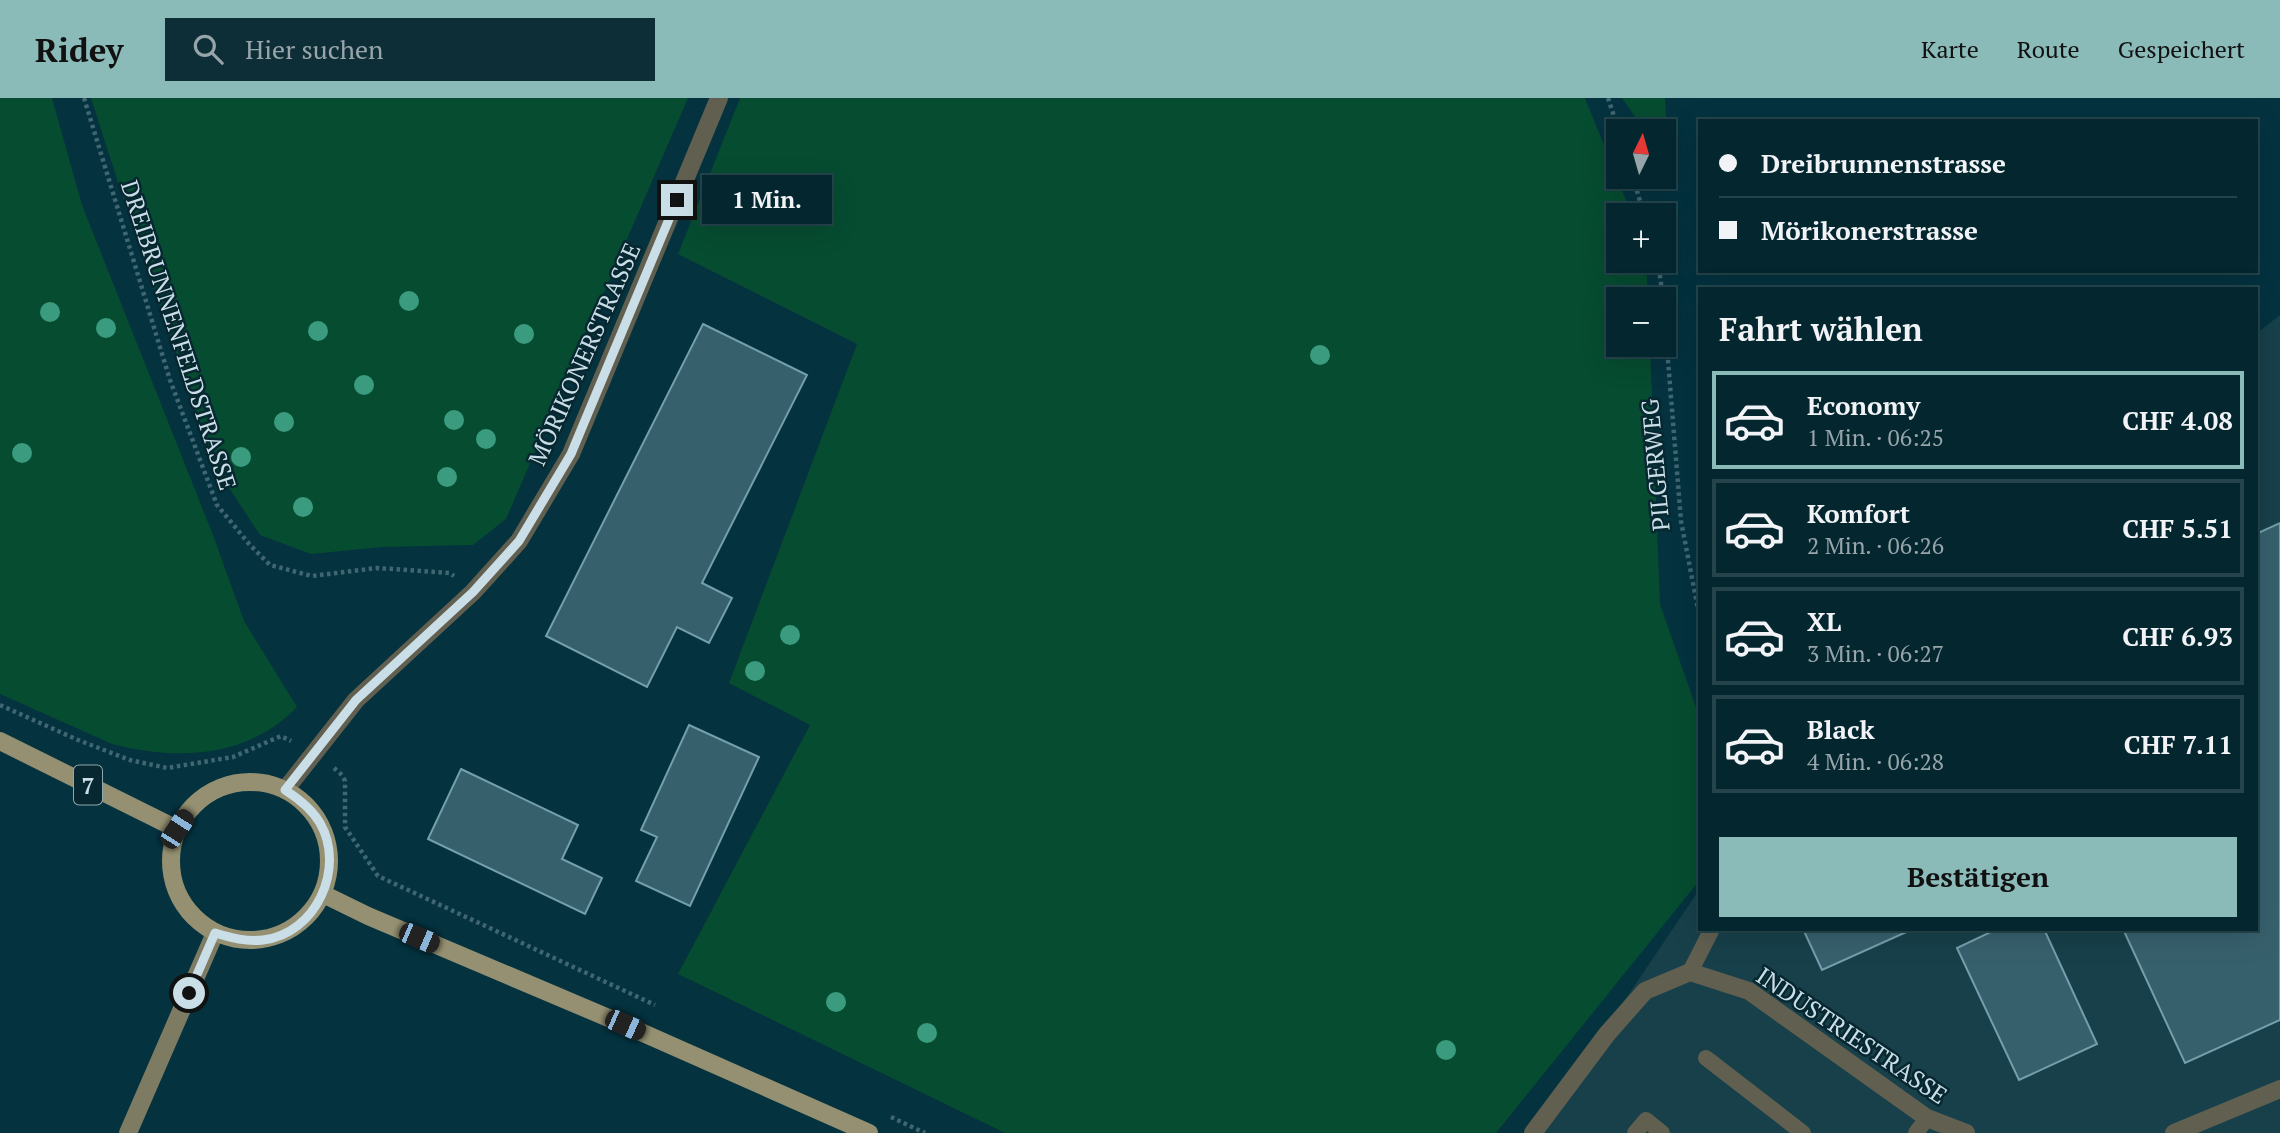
<!DOCTYPE html>
<html lang="de">
<meta charset="utf-8">
<style>
:root{--surface:#03262f;--page:#0d2e37;--text:#f1f3f6;--muted:#97a5aa;--line:#24434b;--accent:#8bbbb9}
body{margin:0;font-family:"PT Serif",serif;background:var(--page);color:var(--text);height:100vh;display:flex;flex-direction:column;font-size:26px;white-space:nowrap}
*{box-sizing:border-box;margin:0}
p{font-size:23px;color:var(--muted)}
.icon{flex:none;width:38px;height:38px;fill:none;stroke:currentColor;stroke-width:2;stroke-linecap:round;stroke-linejoin:round}
.map{position:relative;flex:1;overflow:hidden}
.side{position:absolute;left:1698px;top:189px;width:560px;height:644px;display:flex;flex-direction:column;background:var(--surface);border-radius:0px;box-shadow:0 7px 28px #0002,0 0 0 2px var(--line)}
.side>*{flex:none}
.top-card{position:absolute;left:1698px;top:21px;width:560px;height:154px;border-radius:0px;box-shadow:0 7px 28px #0002,0 0 0 2px var(--line);display:grid;align-content:center;height:154px;padding:0 21px;background:var(--surface)}
.needle{width:46px;rotate:5deg}
.buttons{position:absolute;left:1606px;top:21px;display:grid;gap:14px}
.buttons a{display:grid;place-items:center;width:70px;height:70px;border-radius:0px;background:var(--surface);box-shadow:0 7px 28px #0002,0 0 0 2px var(--line);font-size:35px}
.end{position:absolute;width:32px;height:32px;margin:-16px;border:9px solid #c9dee6;background:#111;box-shadow:0 0 0 4px #111}
.from{border-radius:50%}
.bubble{position:absolute;height:49px;border-radius:0px;background:var(--surface);box-shadow:0 7px 28px #0002,0 0 0 2px var(--line);font-size:23px;font-weight:700;line-height:49px;text-align:center}
.car{position:absolute;width:21px;height:42px;margin:-21px -10px;border-radius:9px;box-shadow:0 0 5px 2px #0007;background:linear-gradient(#222 24%,#8ab4d8 0 40%,#222 0 76%,#8ab4d8 0 86%,#222 0)}
.top-card b{display:flex;align-items:center;gap:24px;height:66px;font-size:26px}
.top-card b+b{border-top:2px solid var(--line)}
.top-card i{width:18px;height:18px;background:var(--text)}
ul{padding:0;list-style:none}
li{display:flex;align-items:center;gap:21px;height:98px;margin:0 14px 10px;padding:0 7px;border:4px solid var(--line);border-radius:0px}
li div{flex:1}
li b{display:block;font-size:26px}
li em{font-style:normal;font-weight:700}
li.on{border-color:var(--accent)}
li>.icon{width:63px;height:63px;stroke-width:1.5}
h2{padding:0 21px;font-size:32px;line-height:84px}
.primary-button{display:flex;gap:14px;margin-top:auto;padding:14px 21px}
.primary-button a{flex:1;height:80px;border-radius:0px;background:var(--accent);color:#111;font-size:28px;font-weight:700;line-height:80px;text-align:center}
header{display:flex;align-items:center;gap:42px;box-sizing:border-box;height:98px;padding:0 35px;background:var(--accent);color:#111}
header strong{font-size:33px}
nav{display:flex;gap:38px;margin-inline-start:auto;font-size:24px}
.search{width:490px;height:63px;background:var(--page);display:flex;align-items:center;gap:18px;box-sizing:border-box;padding:0 24px;border-radius:0px;color:var(--muted);font-size:26px}
.map>svg:first-child{display:block}
.built{fill:#17404a}
.green{fill:#064c31}
.building{fill:#37606d;stroke:#749fad;stroke-width:2}
.lines{fill:none;stroke-linecap:round;stroke-linejoin:round}
.path{stroke:#406672;stroke-width:4.5;stroke-dasharray:3.5 3.5;stroke-linecap:butt}
.lane{stroke:#615f50;stroke-width:16}
.street{stroke:#615f50;stroke-width:18}
.secondary{stroke:#7e7b63;stroke-width:18}
.primary{stroke:#949071;stroke-width:18}
.tree{fill:#3a9b7e}
.route{stroke:#c9dee6;stroke-width:9}
.labels{text-anchor:middle;dominant-baseline:central;stroke-width:5;stroke-linejoin:round;paint-order:stroke}
.shield{fill:#072731;stroke:#8fa7b0;stroke-width:2}
.shield-label{font-size:23px;font-weight:bold;fill:#c9dee6}
.street-label{font-size:24px;fill:#c9dee6;stroke:#072731}
</style>
<header>
<strong>Ridey</strong>
<div class="search"><svg class="icon" aria-label="search" viewBox="0 0 24 24"><circle cx="10" cy="10" r="6"/><path d="M15 15l6 6"/></svg>Hier suchen</div>
<nav><a>Karte</a><a>Route</a><a>Gespeichert</a></nav>
</header>
<div class="map">
<svg width="2280" height="1035" viewBox="0 0 2280 1035">
<rect width="100%" height="100%" fill="#04323f"/>
<!-- built -->
<path class="built" d="M 2280,217 L 2280,1035 L 1535,1035 L 1699,792 L 1699,831 L 2256,831 L 2256,236 Z"/>
<!-- green -->
<path class="green" d="M 0,0 L 52,0 L 82,107 L 213,437 L 244,523 L 297,609 C 248,660 178,663 112,646 L 0,596 Z
M 91,0 L 688,0 L 506,421 L 473,447 L 382,449 L 311,456 L 260,437 L 216,370 L 134,134 Z
M 740,0 L 1585,0 L 1632,117 L 1619,117 L 1619,163 L 1646,163 L 1648,201 L 1619,201 L 1619,247 L 1650,247 L 1660,506 L 1699,618 L 1699,783 L 1496,1035 L 1005,1035 L 678,876 L 810,627 L 729,585 L 857,246 L 678,156 Z
M 1622,0 L 1665,0 L 1669,66 L 1664,59 L 1664,33 L 1645,33 Z"/>
<!-- building -->
<path class="building" d="M 703,226 L 807,277 L 702,485 L 732,500 L 709,545 L 677,529 L 647,589 L 546,538 Z
M 2280,425 L 2280,922 L 2185,965 L 2123,831 L 2256,831 L 2256,436 Z
M 689,627 L 759,659 L 690,808 L 636,783 L 657,739 L 641,732 Z
M 461,671 L 578,727 L 562,761 L 602,780 L 585,816 L 428,741 Z
M 1803,831 L 1913,831 L 1822,872 Z
M 1997,831 L 2044,831 L 2097,946 L 2019,982 L 1957,850 Z"/>
<g class="lines">
<!-- path -->
<path class="path" d="M 84,0 L 170,282 L 217,407 L 250,447 L 270,467 L 312,478 L 377,470 L 450,475 L 454,478
M 1608,0 L 1619,33
M 1633,79 L 1644,117
M 1658,163 L 1663,201
M 1664,213 L 1681,423 L 1699,516
M 0,607 L 78,642 L 130,662 L 167,670 L 233,659 L 281,638 L 291,643
M 334,670 L 342,677 L 345,683 L 345,729 L 378,778 L 655,907
M 891,1019 L 925,1035"/>
<!-- lane -->
<path class="lane" d="M 1690,874 L 1712,831
M 1706,960 L 1803,1035
M 1635,1035 L 1646,1022 L 1662,1035
M 1916,1035 L 1927,1020"/>
<!-- street -->
<path class="street" d="M 285,692 L 356,602 L 473,494 L 519,443 L 571,356 L 719,0
M 1533,1035 L 1607,936 L 1645,893 L 1690,874 L 1749,893 L 1927,1020 L 1966,1035
M 2174,1035 L 2280,991"/>
<!-- secondary -->
<path class="secondary" d="M 128,1035 L 215,835"/>
<!-- primary -->
<path class="primary" d="M 0,643 L 177,731
M171 763a79 79 0 1 1 158 0a79 79 0 1 1-158 0Z
M 323,796 L 368,818 L 625,927 L 869,1035"/>
</g>
<!-- trees -->
<g class="tree">
<circle cx="409" cy="203" r="10"/>
<circle cx="50" cy="214" r="10"/>
<circle cx="106" cy="230" r="10"/>
<circle cx="318" cy="233" r="10"/>
<circle cx="524" cy="236" r="10"/>
<circle cx="1320" cy="257" r="10"/>
<circle cx="364" cy="287" r="10"/>
<circle cx="454" cy="322" r="10"/>
<circle cx="284" cy="324" r="10"/>
<circle cx="486" cy="341" r="10"/>
<circle cx="22" cy="355" r="10"/>
<circle cx="241" cy="359" r="10"/>
<circle cx="447" cy="379" r="10"/>
<circle cx="303" cy="409" r="10"/>
<circle cx="790" cy="537" r="10"/>
<circle cx="755" cy="573" r="10"/>
<circle cx="836" cy="904" r="10"/>
<circle cx="927" cy="935" r="10"/>
<circle cx="1446" cy="952" r="10"/>
</g>
<g class="lines">
<!-- route -->
<path class="route" d="M 189,895 L 215,835 C 232,840 246,844 263,842 C 316,836 346,770 320,725 C 312,711 299,701 285,692 L 356,602 L 473,494 L 519,443 L 571,356 L 677,102"/>
</g>
<g class="labels">
<!-- shield labels -->
<rect class="shield" x="74" y="667.5" width="28" height="39" rx="5"/>
<g class="shield-label">
<text x="88" y="687">7</text>
</g>
<!-- street labels -->
<g class="street-label">
<text transform="translate(179 237) rotate(72)">DREIBRUNNENFELDSTRASSE</text>
<text transform="translate(584 256) rotate(-66)">MÖRIKONERSTRASSE</text>
<text transform="translate(1655 367) rotate(-95)">PILGERWEG</text>
<text transform="translate(1852 937) rotate(34)">INDUSTRIESTRASSE</text>
</g>
</g>
</svg>
<div class="buttons">
<a><svg class="needle" viewBox="-14 -14 28 28"><path d="M0-13l5 13h-10z" fill="#e53935"/><path d="M0 13l5-13h-10z" fill="#97a5aa"/></svg></a>
<a>+</a>
<a>−</a>
</div>
<i class="end from" style="left:189px;top:895px"></i>
<i class="end" style="left:677px;top:102px"></i>
<div class="bubble" style="left:702px;top:77px;width:130px">1 Min.</div>
<i class="car" style="left:177px;top:731px;rotate:33deg"></i>
<i class="car" style="left:419px;top:840px;rotate:113deg"></i>
<i class="car" style="left:625px;top:927px;rotate:114deg"></i>
<div class="top-card">
<b><i class="from"></i>Dreibrunnenstrasse</b>
<b><i></i>Mörikonerstrasse</b>
</div>
<section class="side">
<h2>Fahrt wählen</h2>
<ul>
<li class="on"><svg class="icon" aria-label="car" viewBox="0 0 24 24"><path d="M5 17H2v-5l4-1 3-4h7l3 4 3 1v5h-3M9 17h6M6 11h13"/><circle cx="7" cy="17" r="2"/><circle cx="17" cy="17" r="2"/></svg><div><b>Economy</b><p>1 Min. · 06:25</p></div><em>CHF 4.08</em></li>
<li><svg class="icon" aria-label="car" viewBox="0 0 24 24"><path d="M5 17H2v-5l4-1 3-4h7l3 4 3 1v5h-3M9 17h6M6 11h13"/><circle cx="7" cy="17" r="2"/><circle cx="17" cy="17" r="2"/></svg><div><b>Komfort</b><p>2 Min. · 06:26</p></div><em>CHF 5.51</em></li>
<li><svg class="icon" aria-label="car" viewBox="0 0 24 24"><path d="M5 17H2v-5l4-1 3-4h7l3 4 3 1v5h-3M9 17h6M6 11h13"/><circle cx="7" cy="17" r="2"/><circle cx="17" cy="17" r="2"/></svg><div><b>XL</b><p>3 Min. · 06:27</p></div><em>CHF 6.93</em></li>
<li><svg class="icon" aria-label="car" viewBox="0 0 24 24"><path d="M5 17H2v-5l4-1 3-4h7l3 4 3 1v5h-3M9 17h6M6 11h13"/><circle cx="7" cy="17" r="2"/><circle cx="17" cy="17" r="2"/></svg><div><b>Black</b><p>4 Min. · 06:28</p></div><em>CHF 7.11</em></li>
</ul>
<div class="primary-button"><a>Bestätigen</a></div>
</section>
</div>
